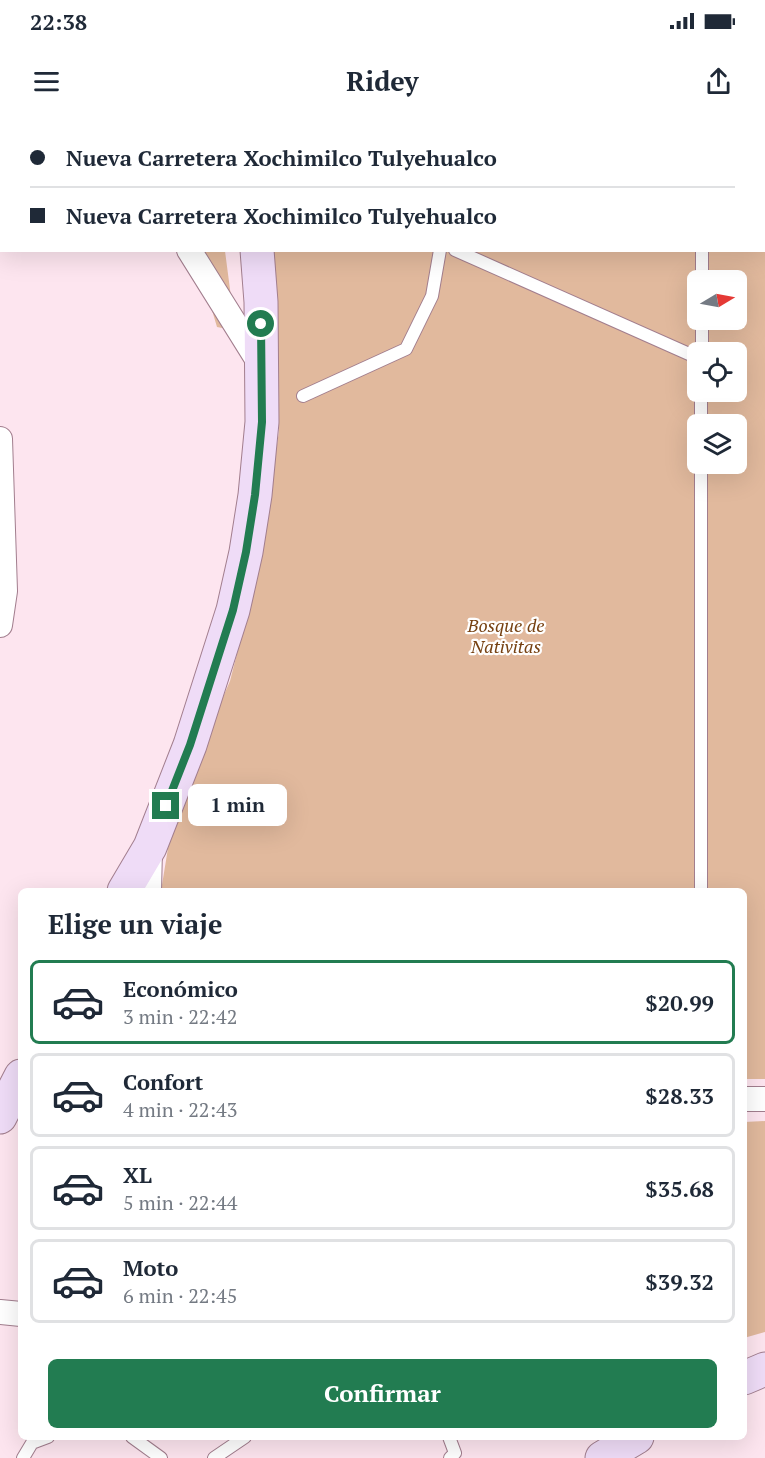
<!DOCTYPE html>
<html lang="es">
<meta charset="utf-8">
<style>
:root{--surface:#fff;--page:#f2f2f3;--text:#1f2937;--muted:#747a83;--line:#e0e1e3;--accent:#227c51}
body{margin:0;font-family:"PT Serif",serif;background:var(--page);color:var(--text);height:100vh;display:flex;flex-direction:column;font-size:22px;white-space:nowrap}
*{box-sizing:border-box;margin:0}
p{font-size:20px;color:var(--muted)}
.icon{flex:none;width:33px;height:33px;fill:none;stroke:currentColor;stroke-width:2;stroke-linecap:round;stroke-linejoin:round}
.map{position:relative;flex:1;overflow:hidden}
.sheet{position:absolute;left:18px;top:768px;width:729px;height:552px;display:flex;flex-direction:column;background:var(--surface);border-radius:9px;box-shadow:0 6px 24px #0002}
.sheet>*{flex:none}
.top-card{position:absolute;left:0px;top:0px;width:765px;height:132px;box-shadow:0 6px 24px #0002;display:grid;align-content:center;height:132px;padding:0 30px;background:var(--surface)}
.needle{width:39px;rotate:80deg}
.tools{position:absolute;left:687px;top:150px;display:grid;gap:12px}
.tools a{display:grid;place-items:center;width:60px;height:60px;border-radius:9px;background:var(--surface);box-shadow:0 6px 24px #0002;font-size:30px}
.end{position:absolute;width:27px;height:27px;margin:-14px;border:8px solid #227c51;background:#fff;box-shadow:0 0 0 3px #fff}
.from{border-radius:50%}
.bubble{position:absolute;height:42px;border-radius:9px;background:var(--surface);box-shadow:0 6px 24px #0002;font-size:20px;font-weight:700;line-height:42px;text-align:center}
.top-card b{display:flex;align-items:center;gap:21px;height:57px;font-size:22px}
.top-card b+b{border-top:2px solid var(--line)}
.top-card i{width:15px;height:15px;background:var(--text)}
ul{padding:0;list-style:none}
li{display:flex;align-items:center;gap:18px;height:84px;margin:0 12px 9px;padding:0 18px;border:3px solid var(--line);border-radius:9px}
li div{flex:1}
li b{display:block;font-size:22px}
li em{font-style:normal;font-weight:700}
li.current{border-color:var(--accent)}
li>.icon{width:54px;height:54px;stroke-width:1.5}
h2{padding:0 30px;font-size:27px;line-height:72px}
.action{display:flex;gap:12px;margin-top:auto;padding:12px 30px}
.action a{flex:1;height:69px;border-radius:9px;background:var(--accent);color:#fff;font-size:24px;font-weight:700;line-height:69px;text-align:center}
.status{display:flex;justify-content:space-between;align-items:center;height:42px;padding:0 30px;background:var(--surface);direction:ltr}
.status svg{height:16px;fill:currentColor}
header{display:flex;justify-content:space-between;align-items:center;height:78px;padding:0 30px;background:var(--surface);font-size:27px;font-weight:700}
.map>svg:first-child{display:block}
.green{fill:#e1b99d;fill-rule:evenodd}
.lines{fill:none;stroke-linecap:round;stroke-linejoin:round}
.lane-casing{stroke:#a27e8e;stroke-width:14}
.street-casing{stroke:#a27e8e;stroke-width:26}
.secondary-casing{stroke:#a27e8e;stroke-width:35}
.lane{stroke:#fff;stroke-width:12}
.street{stroke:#fff;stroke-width:24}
.secondary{stroke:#efdcf7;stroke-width:33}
.route{stroke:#227c51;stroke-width:8}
.labels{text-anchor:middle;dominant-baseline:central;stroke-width:4.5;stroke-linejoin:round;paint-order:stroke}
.park-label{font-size:18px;font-style:italic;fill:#764111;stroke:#fff}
</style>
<div class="status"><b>22:38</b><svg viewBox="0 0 49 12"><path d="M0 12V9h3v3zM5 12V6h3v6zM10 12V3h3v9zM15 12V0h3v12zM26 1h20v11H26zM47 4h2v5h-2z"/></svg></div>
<header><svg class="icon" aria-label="menu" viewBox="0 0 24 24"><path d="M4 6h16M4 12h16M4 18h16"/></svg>Ridey<svg class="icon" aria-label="share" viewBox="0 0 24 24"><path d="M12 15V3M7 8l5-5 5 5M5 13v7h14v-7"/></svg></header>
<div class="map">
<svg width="765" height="1338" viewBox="0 0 765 1338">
<rect width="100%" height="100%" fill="#fde5ef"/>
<!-- green -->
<path class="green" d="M 246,0 L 765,0 L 765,959 L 744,959 L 744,771 L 161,771 L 169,722 L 184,667 L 230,561 L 258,452 L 279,311 L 278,271 L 263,131 L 764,130 L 764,2 L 246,2 ZM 698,160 L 736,160 L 736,200 L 698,200 ZM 698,232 L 736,232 L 736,272 L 698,272 ZM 698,304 L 736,304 L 736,344 L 698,344 Z
M 181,131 L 225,131 L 231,177 L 233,210 L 217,207 L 209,180 Z
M 765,1001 L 765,1212 L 744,1218 L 744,1002 Z"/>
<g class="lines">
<defs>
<path id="lane" d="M 433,0 L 433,2
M 703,2 L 703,0
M 455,130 L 698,238
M 702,160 L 702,130
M 702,232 L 702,200
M 303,276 L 406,229 L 432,176 L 440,130
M 701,304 L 701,272
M 701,771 L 701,344
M 132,1317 L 161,1338
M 449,1317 L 455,1333 L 450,1338
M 23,1338 L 32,1323 L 48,1317
M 214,1338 L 245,1317"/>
<path id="street" d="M 112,0 L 113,2
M 189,130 L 262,247
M 0,319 L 5,471 L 0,505
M 149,771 L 150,729
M 744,979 L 765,979
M 0,1192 L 21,1194"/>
<path id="secondary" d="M 240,0 L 240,2
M 124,771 L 150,727 L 190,625 L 233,490 L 246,432 L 255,375 L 262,302 L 261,182 L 257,130
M 0,997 L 21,956
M 744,1258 L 765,1249
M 602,1338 L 637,1317"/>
</defs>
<!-- lane casing -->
<use href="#lane" class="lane-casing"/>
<!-- street casing -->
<use href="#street" class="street-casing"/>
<!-- secondary casing -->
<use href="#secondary" class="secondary-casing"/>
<!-- lane -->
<use href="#lane" class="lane"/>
<!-- street -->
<use href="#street" class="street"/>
<!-- secondary -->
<use href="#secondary" class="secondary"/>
</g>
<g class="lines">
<!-- route -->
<path class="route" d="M 166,686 L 190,625 L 233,490 L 246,432 L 255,375 L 262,302 L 261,204"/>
</g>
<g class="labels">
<!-- park labels -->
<g class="park-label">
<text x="506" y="505">Bosque de<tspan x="506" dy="21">Nativitas</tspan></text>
</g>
</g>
</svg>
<div class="tools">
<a><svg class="needle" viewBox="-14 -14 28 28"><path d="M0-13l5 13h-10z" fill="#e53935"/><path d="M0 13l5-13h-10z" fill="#747a83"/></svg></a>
<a><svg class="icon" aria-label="locate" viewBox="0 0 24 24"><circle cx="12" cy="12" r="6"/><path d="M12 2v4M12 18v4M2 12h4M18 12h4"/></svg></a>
<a><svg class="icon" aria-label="layers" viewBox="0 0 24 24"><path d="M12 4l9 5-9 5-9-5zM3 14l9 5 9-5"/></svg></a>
</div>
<i class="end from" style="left:261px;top:204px"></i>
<i class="end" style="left:166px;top:686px"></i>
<div class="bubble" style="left:188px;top:664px;width:99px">1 min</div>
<div class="top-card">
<b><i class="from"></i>Nueva Carretera Xochimilco Tulyehualco</b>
<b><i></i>Nueva Carretera Xochimilco Tulyehualco</b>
</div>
<section class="sheet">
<h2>Elige un viaje</h2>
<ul>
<li class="current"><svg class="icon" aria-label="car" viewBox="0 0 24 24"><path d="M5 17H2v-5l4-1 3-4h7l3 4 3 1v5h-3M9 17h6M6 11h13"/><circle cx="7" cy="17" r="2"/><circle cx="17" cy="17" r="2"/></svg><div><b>Económico</b><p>3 min · 22:42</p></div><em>$20.99</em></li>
<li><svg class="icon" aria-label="car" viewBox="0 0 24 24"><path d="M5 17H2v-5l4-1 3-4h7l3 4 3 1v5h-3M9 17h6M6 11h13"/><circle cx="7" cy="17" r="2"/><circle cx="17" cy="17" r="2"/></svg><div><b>Confort</b><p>4 min · 22:43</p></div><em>$28.33</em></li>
<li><svg class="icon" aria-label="car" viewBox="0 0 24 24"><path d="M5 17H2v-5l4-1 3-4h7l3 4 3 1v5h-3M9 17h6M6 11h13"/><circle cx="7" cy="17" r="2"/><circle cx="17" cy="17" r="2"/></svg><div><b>XL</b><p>5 min · 22:44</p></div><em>$35.68</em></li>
<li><svg class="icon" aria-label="car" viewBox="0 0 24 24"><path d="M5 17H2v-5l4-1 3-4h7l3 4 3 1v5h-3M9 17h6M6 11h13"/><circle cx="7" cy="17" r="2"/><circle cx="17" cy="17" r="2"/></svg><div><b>Moto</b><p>6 min · 22:45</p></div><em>$39.32</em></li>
</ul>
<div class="action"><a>Confirmar</a></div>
</section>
</div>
